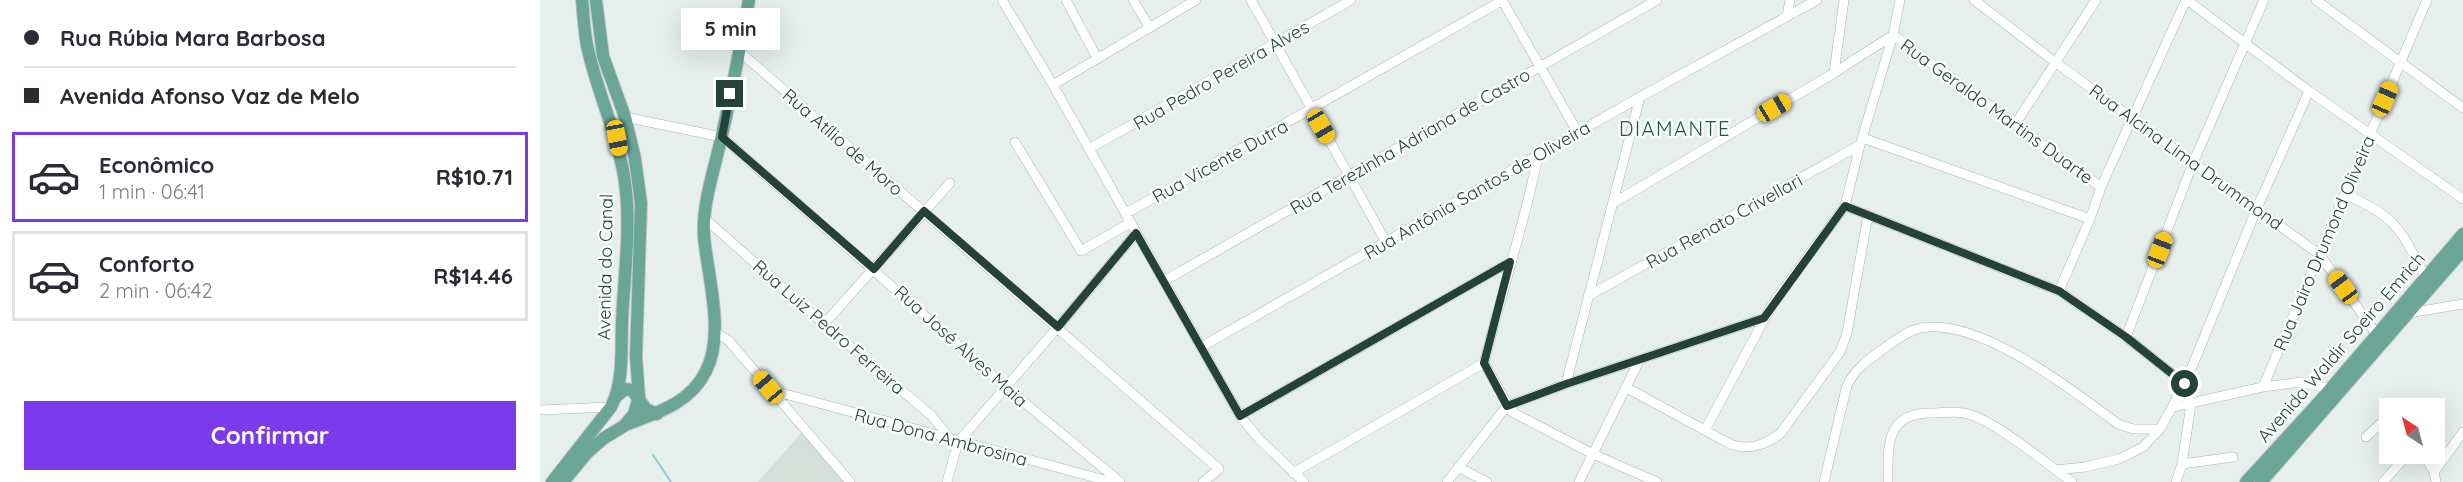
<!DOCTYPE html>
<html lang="pt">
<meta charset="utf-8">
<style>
:root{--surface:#fff;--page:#f2f2f3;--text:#2b2b33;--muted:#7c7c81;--line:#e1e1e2;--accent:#7c3aed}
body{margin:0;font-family:Quicksand,sans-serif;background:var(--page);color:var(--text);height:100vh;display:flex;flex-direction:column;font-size:22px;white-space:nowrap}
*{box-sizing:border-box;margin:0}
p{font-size:20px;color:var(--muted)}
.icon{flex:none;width:33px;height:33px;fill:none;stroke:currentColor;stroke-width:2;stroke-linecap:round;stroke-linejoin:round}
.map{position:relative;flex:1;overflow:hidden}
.side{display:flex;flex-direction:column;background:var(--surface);width:540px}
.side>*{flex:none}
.guide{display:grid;align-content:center;height:132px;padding:0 24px;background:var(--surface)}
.needle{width:39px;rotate:324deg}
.controls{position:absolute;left:1839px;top:398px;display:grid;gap:12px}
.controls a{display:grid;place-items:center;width:66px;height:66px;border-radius:0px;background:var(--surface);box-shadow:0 6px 24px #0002;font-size:30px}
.end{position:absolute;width:27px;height:27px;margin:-14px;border:8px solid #24423a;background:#fff;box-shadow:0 0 0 3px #fff}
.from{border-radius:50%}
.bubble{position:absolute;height:42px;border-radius:0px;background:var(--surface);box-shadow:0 6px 24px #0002;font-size:20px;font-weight:800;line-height:42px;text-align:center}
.car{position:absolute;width:18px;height:36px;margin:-18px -9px;border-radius:8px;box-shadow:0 0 4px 2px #0007;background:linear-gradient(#f5c518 24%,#345 0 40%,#f5c518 0 76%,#345 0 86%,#f5c518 0)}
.guide b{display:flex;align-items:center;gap:21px;height:57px;font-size:22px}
.guide b+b{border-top:2px solid var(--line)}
.guide i{width:15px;height:15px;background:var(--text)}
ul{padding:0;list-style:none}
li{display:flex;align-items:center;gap:18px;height:90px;margin:0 12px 9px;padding:0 12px;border:3px solid var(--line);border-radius:0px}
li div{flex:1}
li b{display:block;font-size:22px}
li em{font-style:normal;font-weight:800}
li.selected{border-color:var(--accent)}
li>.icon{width:54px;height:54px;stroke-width:1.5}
.button{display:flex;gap:12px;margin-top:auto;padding:12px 24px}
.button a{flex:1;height:69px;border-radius:0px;background:var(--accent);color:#fff;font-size:24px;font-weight:800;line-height:69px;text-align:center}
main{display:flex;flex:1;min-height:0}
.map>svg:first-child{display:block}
.built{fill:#d4dfda}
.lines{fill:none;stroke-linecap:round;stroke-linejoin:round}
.stream{stroke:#8ec9d4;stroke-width:2}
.minor-casing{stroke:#a8b8b2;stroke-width:10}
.major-casing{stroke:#c2cac8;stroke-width:14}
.minor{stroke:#fff;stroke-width:9}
.major{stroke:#6aa596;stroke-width:12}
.route{stroke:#24423a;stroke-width:8}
.labels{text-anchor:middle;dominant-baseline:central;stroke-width:5;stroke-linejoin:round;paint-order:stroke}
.street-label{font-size:18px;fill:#24423a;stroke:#f7fbf9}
.neighbourhood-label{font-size:20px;letter-spacing:1.5px;fill:#1f5548;stroke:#f7fbf9}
</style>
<main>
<section class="side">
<div class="guide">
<b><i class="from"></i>Rua Rúbia Mara Barbosa</b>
<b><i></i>Avenida Afonso Vaz de Melo</b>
</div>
<ul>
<li class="selected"><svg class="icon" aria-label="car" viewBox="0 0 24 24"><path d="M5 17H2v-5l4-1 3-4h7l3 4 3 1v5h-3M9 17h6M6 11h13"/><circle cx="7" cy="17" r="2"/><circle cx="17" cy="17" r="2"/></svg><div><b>Econômico</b><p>1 min · 06:41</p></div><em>R$10.71</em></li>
<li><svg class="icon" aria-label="car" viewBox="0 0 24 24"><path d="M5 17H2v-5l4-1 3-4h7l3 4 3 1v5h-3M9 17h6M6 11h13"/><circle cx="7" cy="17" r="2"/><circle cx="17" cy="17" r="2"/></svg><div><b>Conforto</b><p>2 min · 06:42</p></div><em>R$14.46</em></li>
</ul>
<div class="button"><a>Confirmar</a></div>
</section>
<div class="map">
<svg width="1923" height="482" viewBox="0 0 1923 482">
<rect width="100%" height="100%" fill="#e6efeb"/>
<!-- built -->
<path class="built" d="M 262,432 L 305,482 L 218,482 Z"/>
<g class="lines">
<!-- stream -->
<path class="stream" d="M 113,455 L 131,482"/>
<defs>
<path id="minor" d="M 462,0 L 513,85 L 700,416 L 720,440 L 764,482
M 526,0 L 557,58
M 593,0 L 610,28
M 711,0 L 846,242
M 962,0 L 1038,133
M 1434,0 L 1515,62 L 1780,255 L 1837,335
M 1647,0 L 1769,91 L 1923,199
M 1776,0 L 1923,108
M 1247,16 L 1250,0
M 199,51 L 679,469 L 663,482
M 1294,73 L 1304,0
M 513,85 L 656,0
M 85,117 L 182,137 L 467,388 L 580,482
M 1476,123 L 1556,0
M 1323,138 L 1550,219
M 475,142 L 541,251 L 590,223
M 549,149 L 811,0
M 996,157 L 997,161 C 983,228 961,295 944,363 L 972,412 L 1053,454 L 1117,482
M 1804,194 C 1856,216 1860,228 1885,277
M 1075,202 L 1294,73 L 1353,35 L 1561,187
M 1305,206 L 1519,291 L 1586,337 L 1645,384
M 585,214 L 963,0
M 163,217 L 284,324 L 392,416 L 411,440
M 624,281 L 1117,0
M 1519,291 L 1550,219 L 1561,187 L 1646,0
M 1048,296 L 1320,145
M 1869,313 L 1923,304
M 284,324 L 410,183
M 175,332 L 189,341 L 310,482
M 1586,337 L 1653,163 L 1724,0
M 661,347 L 1100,97 L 1277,0
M 1026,384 L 1100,97
M 1723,387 L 1887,0
M 1087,388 L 1192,445 C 1211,450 1224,445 1240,434 L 1300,352 L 1307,333 L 1328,215
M 230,390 L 572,482
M 1633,407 L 1723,387 L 1761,382 L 1795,390
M 0,410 L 71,407
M 700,416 L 970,262
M 1165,430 L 1232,305 L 1305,206 L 1320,145 L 1353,35 L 1360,0
M 1826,437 L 1850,415
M 1883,453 L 1894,472 L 1896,482
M 1642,464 L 1693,457
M 918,467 L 947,482
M 1515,470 L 1545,467 L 1579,459 L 1603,447 L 1620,429 L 1645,384 L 1717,208 L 1769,91
M 1894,472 L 1923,432
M 753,473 L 944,363
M 407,482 L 418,442 L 518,327 L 596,233
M 907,482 L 967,406 L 1026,384 L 1224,318
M 1039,482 L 1099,361
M 1284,482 L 1306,389 C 1311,372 1329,359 1343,349 C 1352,343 1363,334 1374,330 C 1431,310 1535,392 1578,424 L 1593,429 L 1620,429
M 1348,482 C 1348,446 1345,413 1391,413 C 1402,413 1413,411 1423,413 C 1452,417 1506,464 1532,482
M 1636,482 L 1642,464 L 1651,404
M 1843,482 L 1869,453"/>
<path id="major" d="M 76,397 L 85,389 L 92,390 L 106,409 L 117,414
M 85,425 C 116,413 150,404 166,371 C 185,335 168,277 164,237 C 162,204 174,171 181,139 C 192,93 200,46 209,0
M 12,482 L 71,407 C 84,382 81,349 82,322 C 84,274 92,223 84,176 C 77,134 59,96 49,54 C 44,37 44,18 42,0
M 23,482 L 47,453 L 64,438 L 84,426 L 94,414 L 99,397 L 96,357 L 101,203 L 95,159 L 85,117 L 63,56 L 56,0
M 1706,482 L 1781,400 L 1923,234
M 1721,482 L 1923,250"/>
</defs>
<!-- minor casing -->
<use href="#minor" class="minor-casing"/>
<!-- major casing -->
<use href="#major" class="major-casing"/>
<!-- minor -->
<use href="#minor" class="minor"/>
<!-- major -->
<use href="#major" class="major"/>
</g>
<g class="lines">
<!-- route -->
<path class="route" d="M 190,94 L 182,137 L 334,269 L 384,211 L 518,327 L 596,233 L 700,416 L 970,262 L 944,363 L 967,406 L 1026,384 L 1224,318 L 1305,206 L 1519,291 L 1586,337 L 1645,384"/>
</g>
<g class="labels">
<!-- street labels -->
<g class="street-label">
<text transform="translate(681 75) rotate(-30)">Rua Pedro Pereira Alves</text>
<text transform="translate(1457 111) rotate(36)">Rua Geraldo Martins Duarte</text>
<text transform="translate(870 141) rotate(-30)">Rua Terezinha Adriana de Castro</text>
<text transform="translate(303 142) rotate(41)">Rua Atílio de Moro</text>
<text transform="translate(1646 157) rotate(36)">Rua Alcina Lima Drummond</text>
<text transform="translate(680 161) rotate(-29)">Rua Vicente Dutra</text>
<text transform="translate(937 190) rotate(-30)">Rua Antônia Santos de Oliveira</text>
<text transform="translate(1184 221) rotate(-29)">Rua Renato Crivellari</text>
<text transform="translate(1784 243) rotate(-67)">Rua Jairo Drumond Oliveira</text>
<text transform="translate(65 267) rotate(-89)">Avenida do Canal</text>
<text transform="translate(289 327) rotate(41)">Rua Luiz Pedro Ferreira</text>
<text transform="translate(421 346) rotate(42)">Rua José Alves Maia</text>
<text transform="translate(1801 347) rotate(-49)">Avenida Waldir Soeiro Emrich</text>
<text transform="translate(401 437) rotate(15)">Rua Dona Ambrosina</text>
</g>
<!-- neighbourhood labels -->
<g class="neighbourhood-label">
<text x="1135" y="128">DIAMANTE</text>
</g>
</g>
</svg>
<div class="controls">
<a><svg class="needle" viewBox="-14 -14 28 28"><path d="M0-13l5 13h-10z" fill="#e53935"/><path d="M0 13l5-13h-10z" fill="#7c7c81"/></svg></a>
</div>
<i class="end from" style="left:1645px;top:384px"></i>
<i class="end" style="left:190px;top:94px"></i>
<div class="bubble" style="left:141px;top:8px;width:99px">5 min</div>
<i class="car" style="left:1845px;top:99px;rotate:24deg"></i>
<i class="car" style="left:1234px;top:108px;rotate:60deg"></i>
<i class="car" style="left:781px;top:126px;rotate:150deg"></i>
<i class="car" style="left:77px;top:138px;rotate:169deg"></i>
<i class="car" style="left:1620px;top:250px;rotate:21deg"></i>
<i class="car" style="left:1803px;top:287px;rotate:324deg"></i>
<i class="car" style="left:228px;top:387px;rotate:320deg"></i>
</div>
</main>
